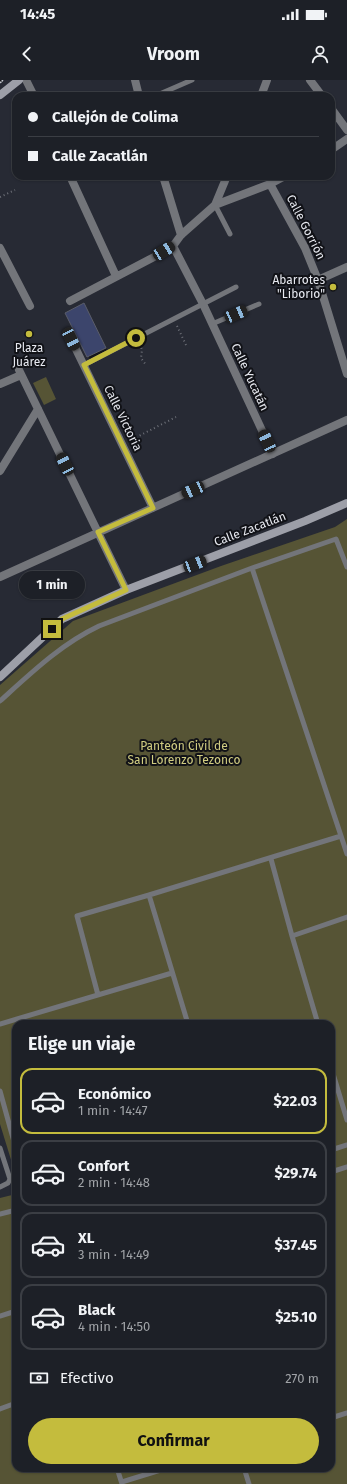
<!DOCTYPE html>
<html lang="es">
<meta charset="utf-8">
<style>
:root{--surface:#1d2027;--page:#2a2d33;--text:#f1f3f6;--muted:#a0a3a7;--line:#3b3e44;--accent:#c4bc3d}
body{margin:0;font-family:"Fira Sans",sans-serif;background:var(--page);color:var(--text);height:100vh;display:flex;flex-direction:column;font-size:15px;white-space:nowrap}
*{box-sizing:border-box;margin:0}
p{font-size:13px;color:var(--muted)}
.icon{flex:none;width:22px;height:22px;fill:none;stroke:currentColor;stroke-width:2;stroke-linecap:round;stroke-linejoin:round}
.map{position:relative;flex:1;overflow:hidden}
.drawer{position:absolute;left:12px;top:940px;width:323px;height:452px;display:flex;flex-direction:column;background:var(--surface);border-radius:12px;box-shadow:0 1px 3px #0004,0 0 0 1px var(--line)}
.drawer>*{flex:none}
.top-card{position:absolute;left:12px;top:12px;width:323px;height:88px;border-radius:12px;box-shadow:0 1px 3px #0004,0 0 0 1px var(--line);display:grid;align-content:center;height:88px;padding:0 16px;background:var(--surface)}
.end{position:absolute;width:18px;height:18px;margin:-9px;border:5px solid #c4bc3d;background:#111;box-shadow:0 0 0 2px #111}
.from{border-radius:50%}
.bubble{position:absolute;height:28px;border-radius:14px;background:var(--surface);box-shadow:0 1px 3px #0004,0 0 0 1px var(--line);font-size:13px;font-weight:700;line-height:28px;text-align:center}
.car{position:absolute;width:12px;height:24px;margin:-12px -6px;border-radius:5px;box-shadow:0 0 3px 1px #0007;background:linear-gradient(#222 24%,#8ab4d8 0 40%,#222 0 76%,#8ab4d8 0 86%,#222 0)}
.top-card b{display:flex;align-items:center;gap:14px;height:38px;font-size:15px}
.top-card b+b{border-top:1px solid var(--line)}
.top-card i{width:10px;height:10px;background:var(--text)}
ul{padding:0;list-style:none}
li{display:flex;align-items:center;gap:12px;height:66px;margin:0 8px 6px;padding:0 8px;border:2px solid var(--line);border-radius:12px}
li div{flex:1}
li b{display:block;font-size:15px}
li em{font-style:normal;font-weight:700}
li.on{border-color:var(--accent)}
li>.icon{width:36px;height:36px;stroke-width:1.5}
h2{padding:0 16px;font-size:18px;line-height:48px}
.pay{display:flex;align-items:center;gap:10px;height:44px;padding:0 16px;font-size:15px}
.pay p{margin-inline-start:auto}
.cta{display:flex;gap:8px;margin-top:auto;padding:8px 16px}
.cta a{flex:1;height:46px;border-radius:24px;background:var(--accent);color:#111;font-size:16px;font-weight:700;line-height:46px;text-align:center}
.status{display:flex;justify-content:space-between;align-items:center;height:28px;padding:0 20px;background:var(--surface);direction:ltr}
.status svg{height:11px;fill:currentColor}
header{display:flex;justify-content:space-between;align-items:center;height:52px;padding:0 16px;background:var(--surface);font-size:18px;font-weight:700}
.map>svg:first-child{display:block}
.green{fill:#565435}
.shadow{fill:#0007}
.building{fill:#3c456c;stroke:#5a5d69}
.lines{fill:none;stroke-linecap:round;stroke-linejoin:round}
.path{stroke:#6e7179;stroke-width:2;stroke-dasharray:1 3;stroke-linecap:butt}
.lane{stroke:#73757a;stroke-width:5}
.street{stroke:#73757a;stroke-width:8}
.secondary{stroke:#9d9fa8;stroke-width:8}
.rail-casing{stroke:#c5c8cf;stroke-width:4.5}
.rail{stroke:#111217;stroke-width:3;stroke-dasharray:9;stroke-linecap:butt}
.route{stroke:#c4bc3d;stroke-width:5}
.poi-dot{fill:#c4bc3d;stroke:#111217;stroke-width:1.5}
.labels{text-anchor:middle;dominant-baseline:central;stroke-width:4;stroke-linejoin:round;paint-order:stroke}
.street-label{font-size:12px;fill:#e7e9f0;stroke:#111217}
.poi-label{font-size:12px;fill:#e7e9f0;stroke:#111217;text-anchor:end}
.park-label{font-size:12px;fill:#d1cd82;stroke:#111217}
</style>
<div class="status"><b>14:45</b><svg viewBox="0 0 49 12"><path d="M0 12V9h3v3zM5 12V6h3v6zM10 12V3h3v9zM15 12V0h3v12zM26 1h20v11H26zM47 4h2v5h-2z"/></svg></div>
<header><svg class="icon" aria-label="back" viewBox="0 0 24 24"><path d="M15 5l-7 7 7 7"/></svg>Vroom<svg class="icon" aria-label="person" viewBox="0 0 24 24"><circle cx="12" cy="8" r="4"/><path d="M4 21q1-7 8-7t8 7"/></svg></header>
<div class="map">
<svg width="347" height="1404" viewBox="0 0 347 1404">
<rect width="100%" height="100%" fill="#272a34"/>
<!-- green -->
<path class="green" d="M 46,297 L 56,319 L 44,325 L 33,303 Z
M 347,439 L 347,1404 L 0,1404 L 0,1118 L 16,1114 L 16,1388 L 331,1388 L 331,944 L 16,944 L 16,1096 L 0,1044 L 0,605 L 73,541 L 221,486 L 335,447 Z"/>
<!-- shadow -->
<path class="shadow" d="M 86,229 L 108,272 L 91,281 L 66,233 Z"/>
<!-- building -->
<path class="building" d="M 84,223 L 106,268 L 87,277 L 65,233 Z"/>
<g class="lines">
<!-- path -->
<path class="path" d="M 0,117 L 15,110
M 177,246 L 187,267
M 140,264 L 142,270 L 141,278 L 146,285
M 129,361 L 176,337"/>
<!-- lane -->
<path class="lane" d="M 155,16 L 192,0
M 215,125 L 230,154
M 212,244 L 259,224
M 84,285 L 236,207
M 252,488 L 347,774
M 0,621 C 31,593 61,564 99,546 L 252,488 L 336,459 L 347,487
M 271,779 L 292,856
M 98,915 L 77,836 L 149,815
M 0,944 L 172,893
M 188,944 L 149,815 L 341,756
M 318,944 L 292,856 L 347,837
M 331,987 L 347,1040
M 0,1011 L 16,1069
M 0,1068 L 10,1099 L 8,1103 L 0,1107
M 331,1070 L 347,1065
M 331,1092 L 347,1087
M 0,1134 L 16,1130
M 0,1236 L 16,1231
M 0,1329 L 16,1323
M 331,1338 L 347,1333
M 117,1388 L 122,1404
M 244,1388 L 249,1404
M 122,1402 L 167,1388"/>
<!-- street -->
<path class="street" d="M 26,0 L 34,16
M 135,0 L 139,16
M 310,0 L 322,16
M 261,16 L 267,0
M 331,28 L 347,50
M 331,70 L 347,59
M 70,96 L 116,196
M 163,96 L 181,155
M 270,104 L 305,168 L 318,200 L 347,294
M 215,125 L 270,104 L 285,96
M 173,166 L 203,224 L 273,374
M 0,168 L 30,226
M 318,200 L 347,187
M 70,221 L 156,176 L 173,166 L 181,155 L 215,125 L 227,96
M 71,259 L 153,428
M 19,290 L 126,510
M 0,304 L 21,295
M 0,391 L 38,329
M 0,497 L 347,340"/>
<!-- secondary -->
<path class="secondary" d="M 0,15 L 19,0
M 0,597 L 62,539 L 126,510 L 305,441 L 347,423"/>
<defs>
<path id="rail" d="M 0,1 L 1,0"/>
</defs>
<!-- rail casing -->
<use href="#rail" class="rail-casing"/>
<!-- rail -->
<use href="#rail" class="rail"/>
</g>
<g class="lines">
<!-- route -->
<path class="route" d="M 52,549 L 62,539 L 126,510 L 98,452 L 153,428 L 84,285 L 136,258"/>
</g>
<!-- markers -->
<g class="poi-dot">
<circle cx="333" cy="207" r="4"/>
<circle cx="29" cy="254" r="4"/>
</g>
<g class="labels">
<!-- street labels -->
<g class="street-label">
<text transform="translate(306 147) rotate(63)">Calle Gorrión</text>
<text transform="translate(250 297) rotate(65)">Calle Yucatán</text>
<text transform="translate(123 338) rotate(64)">Calle Victoria</text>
<text transform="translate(250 449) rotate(-21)">Calle Zacatlán</text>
</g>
<!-- poi labels -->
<g class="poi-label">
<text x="325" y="200">Abarrotes<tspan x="325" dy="14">"Liborio"</tspan></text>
<text x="29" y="268" text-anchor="middle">Plaza<tspan x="29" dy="14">Juárez</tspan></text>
</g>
<!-- park labels -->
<g class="park-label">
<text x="184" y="666">Panteón Civil de<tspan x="184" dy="14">San Lorenzo Tezonco</tspan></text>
</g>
</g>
</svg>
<i class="end from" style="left:136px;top:258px"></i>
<i class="end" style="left:52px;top:549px"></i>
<div class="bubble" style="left:19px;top:491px;width:66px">1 min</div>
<i class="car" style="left:164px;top:171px;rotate:58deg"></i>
<i class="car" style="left:236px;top:234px;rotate:67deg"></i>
<i class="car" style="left:71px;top:259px;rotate:154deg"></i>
<i class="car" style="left:267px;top:361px;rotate:335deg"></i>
<i class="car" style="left:65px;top:384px;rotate:334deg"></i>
<i class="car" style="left:193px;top:410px;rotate:246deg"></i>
<i class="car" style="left:195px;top:484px;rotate:69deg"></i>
<div class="top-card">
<b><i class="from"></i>Callejón de Colima</b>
<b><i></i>Calle Zacatlán</b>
</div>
<section class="drawer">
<h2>Elige un viaje</h2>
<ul>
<li class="on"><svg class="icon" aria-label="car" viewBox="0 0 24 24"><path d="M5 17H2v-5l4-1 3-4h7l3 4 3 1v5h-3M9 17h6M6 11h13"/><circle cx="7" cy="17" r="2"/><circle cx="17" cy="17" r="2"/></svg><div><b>Económico</b><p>1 min · 14:47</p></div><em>$22.03</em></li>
<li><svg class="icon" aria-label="car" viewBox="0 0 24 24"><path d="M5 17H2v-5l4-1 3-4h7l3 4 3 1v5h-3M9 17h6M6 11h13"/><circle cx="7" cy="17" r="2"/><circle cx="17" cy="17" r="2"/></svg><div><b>Confort</b><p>2 min · 14:48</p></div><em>$29.74</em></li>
<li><svg class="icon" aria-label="car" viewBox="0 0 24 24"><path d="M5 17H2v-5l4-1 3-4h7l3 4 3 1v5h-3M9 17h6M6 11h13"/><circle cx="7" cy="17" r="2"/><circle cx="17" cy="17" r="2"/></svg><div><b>XL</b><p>3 min · 14:49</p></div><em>$37.45</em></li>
<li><svg class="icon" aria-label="car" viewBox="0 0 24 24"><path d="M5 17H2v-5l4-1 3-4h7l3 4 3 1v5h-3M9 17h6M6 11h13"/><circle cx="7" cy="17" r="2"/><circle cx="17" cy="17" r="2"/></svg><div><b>Black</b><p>4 min · 14:50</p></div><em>$25.10</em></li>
</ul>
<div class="pay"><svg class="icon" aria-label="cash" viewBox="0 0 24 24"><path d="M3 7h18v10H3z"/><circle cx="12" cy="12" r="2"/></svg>Efectivo<p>270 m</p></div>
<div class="cta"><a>Confirmar</a></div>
</section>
</div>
